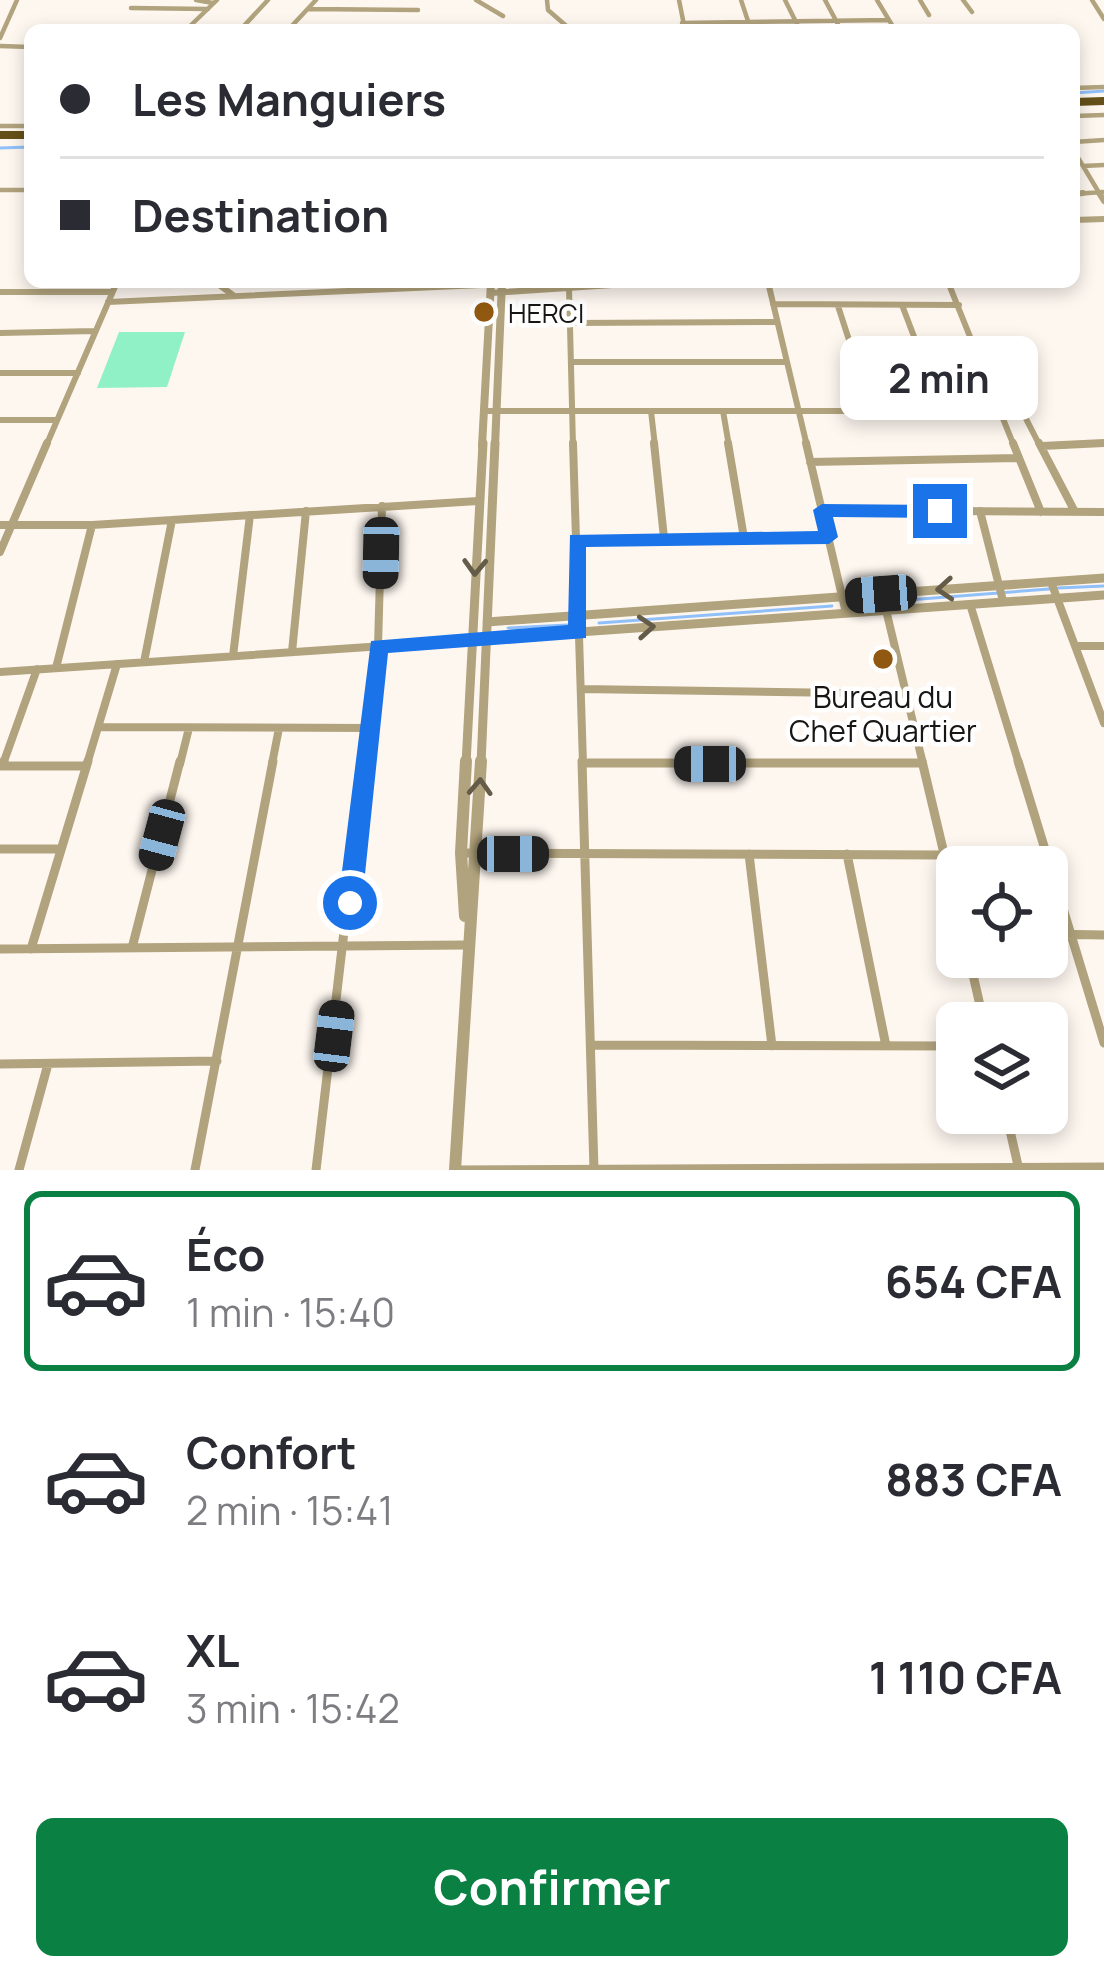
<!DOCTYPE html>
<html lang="fr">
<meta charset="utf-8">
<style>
:root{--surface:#fff;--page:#f2f2f3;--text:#2b2b33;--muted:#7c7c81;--line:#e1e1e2;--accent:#0b8043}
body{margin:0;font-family:Manrope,sans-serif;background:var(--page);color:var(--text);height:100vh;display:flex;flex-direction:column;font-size:45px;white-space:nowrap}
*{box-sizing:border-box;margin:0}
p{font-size:39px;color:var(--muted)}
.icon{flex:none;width:66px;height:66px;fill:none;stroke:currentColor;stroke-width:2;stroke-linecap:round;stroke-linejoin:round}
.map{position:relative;height:1170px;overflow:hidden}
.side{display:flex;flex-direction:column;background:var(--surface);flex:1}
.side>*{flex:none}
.guide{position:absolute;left:24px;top:24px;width:1056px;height:264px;border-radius:18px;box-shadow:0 6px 18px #0003;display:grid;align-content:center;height:264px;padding:0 36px;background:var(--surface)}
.tools{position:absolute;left:936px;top:846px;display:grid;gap:24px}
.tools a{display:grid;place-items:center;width:132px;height:132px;border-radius:18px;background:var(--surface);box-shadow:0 6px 18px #0003;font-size:60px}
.end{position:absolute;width:54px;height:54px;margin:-27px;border:15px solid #1a73e8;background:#fff;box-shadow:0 0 0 6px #fff}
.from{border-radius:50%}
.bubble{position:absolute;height:84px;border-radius:18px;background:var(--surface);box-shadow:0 6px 18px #0003;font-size:39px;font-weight:700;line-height:84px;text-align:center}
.car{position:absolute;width:36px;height:72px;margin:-36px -18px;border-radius:15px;box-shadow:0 0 9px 3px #0007;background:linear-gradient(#222 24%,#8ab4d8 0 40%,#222 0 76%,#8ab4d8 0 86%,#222 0)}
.guide b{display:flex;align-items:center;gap:42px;height:114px;font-size:45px}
.guide b+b{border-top:3px solid var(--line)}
.guide i{width:30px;height:30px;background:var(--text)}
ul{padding:21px 0 0;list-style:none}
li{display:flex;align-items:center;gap:36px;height:180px;margin:0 24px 18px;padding:0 12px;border:6px solid transparent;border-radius:18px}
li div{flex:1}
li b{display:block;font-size:45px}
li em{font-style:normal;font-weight:700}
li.selected{border-color:var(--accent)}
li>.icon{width:108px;height:108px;stroke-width:1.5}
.primary-button{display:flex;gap:24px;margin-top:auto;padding:24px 36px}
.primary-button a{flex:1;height:138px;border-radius:18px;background:var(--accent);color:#fff;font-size:48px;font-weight:700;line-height:138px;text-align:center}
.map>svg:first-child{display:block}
.green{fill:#90f1c7}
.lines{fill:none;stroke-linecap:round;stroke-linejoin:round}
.stream{stroke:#90c0fa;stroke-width:3}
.minor-far3{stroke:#b1a37d;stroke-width:4.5}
.minor-far2{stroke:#b1a37d;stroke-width:6}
.minor-far1{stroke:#b1a37d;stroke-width:8}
.minor{stroke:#b1a37d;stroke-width:9}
.tertiary-far2{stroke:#b1a37d;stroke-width:8}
.tertiary-far1{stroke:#b1a37d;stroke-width:9}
.tertiary{stroke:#b1a37d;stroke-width:12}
.trunk{stroke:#645018;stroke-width:8}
.oneway{stroke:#645c48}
.route{fill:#1a73e8}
.poi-dot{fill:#905810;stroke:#fff;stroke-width:4.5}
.labels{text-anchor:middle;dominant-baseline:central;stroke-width:9;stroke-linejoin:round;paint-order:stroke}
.far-poi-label{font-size:27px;fill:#181614;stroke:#fff;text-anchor:start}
.poi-label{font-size:30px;fill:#181614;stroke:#fff}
</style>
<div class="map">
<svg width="1104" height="1170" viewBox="0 0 1104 1170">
<rect width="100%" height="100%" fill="#fef7f0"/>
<!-- green -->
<path class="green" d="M 119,332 L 185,332 L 167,387 L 97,388 Z"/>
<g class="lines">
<!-- stream -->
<path class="stream" d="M 1074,93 L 1104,91
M 0,148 L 30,147
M 1058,588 L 1104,586
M 895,601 L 1049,589
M 599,623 L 832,606
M 508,628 L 567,625"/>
<!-- minor-far3 -->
<path class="minor-far3" d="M 196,0 L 213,3
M 476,0 L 503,16
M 547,0 L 548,10 L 571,30
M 679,0 L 685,30
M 741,0 L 748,21
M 785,0 L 800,30
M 825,0 L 841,30
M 877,0 L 895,30
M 920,0 L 929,15
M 963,0 L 972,12
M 1092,0 L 1104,19
M 131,8 L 208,9
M 308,9 L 418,10
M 682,23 L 889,20
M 188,28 L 217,0
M 187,29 L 234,30
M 240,30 L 268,0
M 288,30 L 316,0
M 0,38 L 17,0
M 0,46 L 30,47
M 1074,88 L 1104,87
M 1074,116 L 1104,115
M 0,126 L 30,126
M 1074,142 L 1104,140
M 1074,151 L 1101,196
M 1083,166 L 1104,165
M 0,190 L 30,190
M 1074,194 L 1103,192"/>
<!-- minor-far2 -->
<path class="minor-far2" d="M 1099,193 L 1104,201
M 1074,194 L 1083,193
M 1074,220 L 1104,219
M 215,282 L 233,295
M 768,282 L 807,446
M 948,282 L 1014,446
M 569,287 L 573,446
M 0,292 L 112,292
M 491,293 L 657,282
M 108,302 L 503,284
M 773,304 L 959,305
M 902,305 L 942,410
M 838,306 L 872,411
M 570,323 L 777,322
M 0,333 L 95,331
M 571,362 L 786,362
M 0,373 L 78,373
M 484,411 L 1022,411 L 1040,446
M 651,411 L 655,446
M 723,411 L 729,446
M 0,420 L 57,420
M 46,446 L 117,282
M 1051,446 L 1104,443"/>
<!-- minor-far1 -->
<path class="minor-far1" d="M 573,443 L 583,764
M 654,443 L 664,538
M 728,443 L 744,538
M 806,443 L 846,613
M 1013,443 L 1041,512
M 1039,443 L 1075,512
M 1042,446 L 1104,443
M 810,462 L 1017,458
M 822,510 L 1104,512
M 980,511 L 1003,601
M 0,525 L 92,525 L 478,501
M 576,540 L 829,537
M 0,552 L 47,443
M 1051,582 L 1104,723
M 970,604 L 1019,764
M 886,610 L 923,764
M 1076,646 L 1104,646
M 292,652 L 306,511
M 233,656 L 250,515
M 144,662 L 172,520
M 56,668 L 92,525
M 0,672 L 472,640
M 581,689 L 906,694
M 98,727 L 369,728
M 583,763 L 922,763
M 3,764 L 37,669
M 87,764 L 117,664
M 180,764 L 189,728
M 272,764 L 279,728
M 364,764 L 378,646 L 382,506"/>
<!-- minor -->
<path class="minor" d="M 582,761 L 594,1170
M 922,761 L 957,908
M 1018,761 L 1104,1043
M 583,763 L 922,763
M 1,766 L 86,766
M 2,766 L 4,761
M 0,849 L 61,849
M 461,853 L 944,855
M 749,854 L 772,1046
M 847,854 L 886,1046
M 1047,934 L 1104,935
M 132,948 L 180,761
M 0,949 L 466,945
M 31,949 L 88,761
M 969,957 L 984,1023
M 591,1045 L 957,1046
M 0,1064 L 217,1061
M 1006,1113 L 1019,1170
M 19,1170 L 48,1064
M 195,1170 L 273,761
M 316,1170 L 364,761
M 455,1170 L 1104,1167"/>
<!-- tertiary-far2 -->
<path class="tertiary-far2" d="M 482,446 L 491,282
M 495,446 L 502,282"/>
<!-- tertiary-far1 -->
<path class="tertiary-far1" d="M 487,622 L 1104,578
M 481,639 L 1104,595
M 466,764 L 483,443
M 481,764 L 495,443"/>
<!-- tertiary -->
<path class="tertiary" d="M 465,916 L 461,853 L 466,761
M 455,1170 L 481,761"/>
<!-- trunk -->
<path class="trunk" d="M 1074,102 L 1104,101
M 0,135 L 30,135"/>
</g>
<!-- one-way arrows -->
<defs><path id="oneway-chevron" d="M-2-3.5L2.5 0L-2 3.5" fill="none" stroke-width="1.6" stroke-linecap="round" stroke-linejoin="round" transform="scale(3)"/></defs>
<g class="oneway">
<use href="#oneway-chevron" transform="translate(475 567) rotate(92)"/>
<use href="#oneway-chevron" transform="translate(945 589) rotate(176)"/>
<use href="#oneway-chevron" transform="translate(646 627) rotate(-4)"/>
<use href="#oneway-chevron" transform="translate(480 787) rotate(-87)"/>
</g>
<!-- route -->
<path class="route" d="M 822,504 L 940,505 L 949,511 L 940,518 L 833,517 L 838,537 L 829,544 L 586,547 L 586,638 L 388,653 L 362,903 L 359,911 L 342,911 L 338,903 L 371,641 L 568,625 L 570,535 L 818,531 L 813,510 Z"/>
<!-- markers -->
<g class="poi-dot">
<circle cx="484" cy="312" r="12"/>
<circle cx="883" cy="659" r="12"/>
</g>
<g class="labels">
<!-- far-poi labels -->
<g class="far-poi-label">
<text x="508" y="312">HERCI</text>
</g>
<!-- poi labels -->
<g class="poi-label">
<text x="883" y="696">Bureau du<tspan x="883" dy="34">Chef Quartier</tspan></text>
</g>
</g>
</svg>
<div class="tools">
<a><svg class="icon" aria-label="locate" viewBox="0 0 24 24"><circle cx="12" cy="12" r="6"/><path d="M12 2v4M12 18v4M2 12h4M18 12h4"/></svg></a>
<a><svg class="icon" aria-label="layers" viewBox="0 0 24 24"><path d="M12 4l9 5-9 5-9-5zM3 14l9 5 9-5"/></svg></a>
</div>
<i class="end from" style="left:350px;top:903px"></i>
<i class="end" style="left:940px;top:511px"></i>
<div class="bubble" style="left:840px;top:336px;width:198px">2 min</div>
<i class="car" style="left:381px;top:553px;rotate:181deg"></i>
<i class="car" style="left:881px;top:594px;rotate:266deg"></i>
<i class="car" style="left:710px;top:764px;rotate:270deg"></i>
<i class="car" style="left:162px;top:835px;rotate:195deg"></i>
<i class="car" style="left:513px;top:854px;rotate:90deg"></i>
<i class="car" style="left:334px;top:1036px;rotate:7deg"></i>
<div class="guide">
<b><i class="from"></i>Les Manguiers</b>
<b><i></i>Destination</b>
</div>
</div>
<section class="side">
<ul>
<li class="selected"><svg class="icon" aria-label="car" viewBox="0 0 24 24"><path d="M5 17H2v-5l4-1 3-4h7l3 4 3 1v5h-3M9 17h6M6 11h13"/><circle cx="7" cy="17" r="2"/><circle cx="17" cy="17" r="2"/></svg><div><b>Éco</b><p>1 min · 15:40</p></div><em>654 CFA</em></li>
<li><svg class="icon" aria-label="car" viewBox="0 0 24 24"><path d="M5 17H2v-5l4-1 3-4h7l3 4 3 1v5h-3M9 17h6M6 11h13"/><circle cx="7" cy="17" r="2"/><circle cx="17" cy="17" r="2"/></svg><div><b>Confort</b><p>2 min · 15:41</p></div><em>883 CFA</em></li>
<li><svg class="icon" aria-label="car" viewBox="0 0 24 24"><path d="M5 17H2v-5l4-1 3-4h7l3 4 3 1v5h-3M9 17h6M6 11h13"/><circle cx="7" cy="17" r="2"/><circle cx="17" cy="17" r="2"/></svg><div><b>XL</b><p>3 min · 15:42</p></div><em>1 110 CFA</em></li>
</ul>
<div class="primary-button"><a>Confirmer</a></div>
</section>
